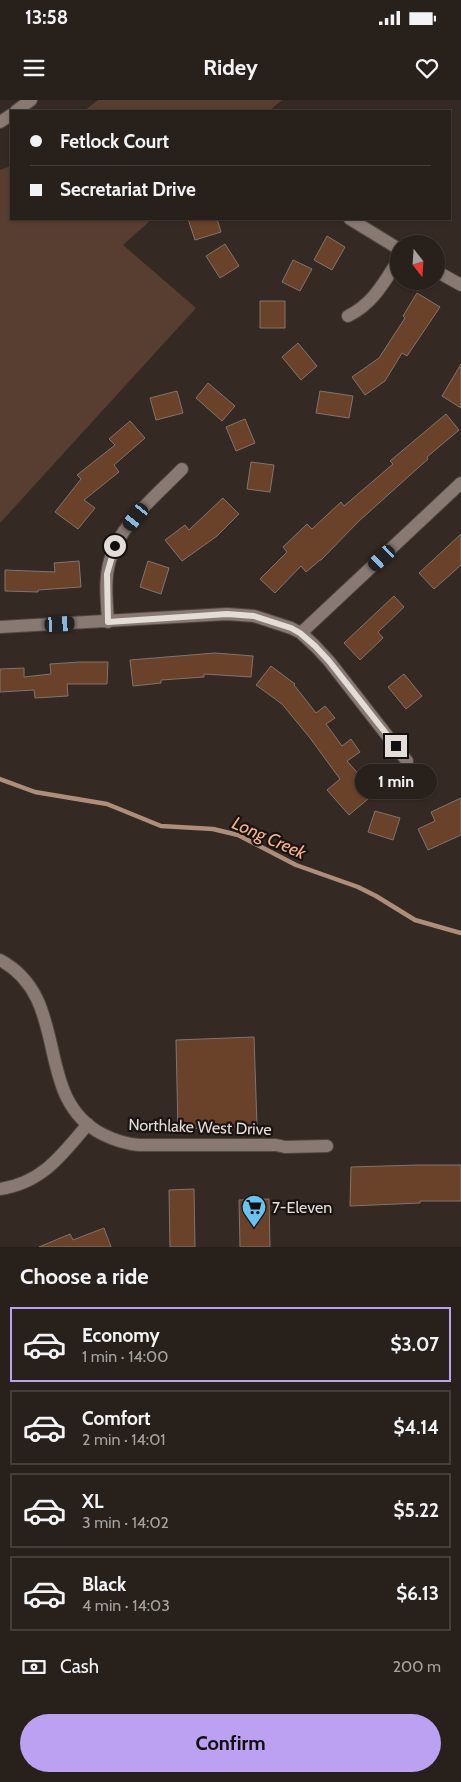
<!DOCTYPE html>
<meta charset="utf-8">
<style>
:root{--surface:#28201a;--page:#342d27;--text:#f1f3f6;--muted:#a5a3a2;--line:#443e39;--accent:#bca0f2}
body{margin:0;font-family:Cabin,sans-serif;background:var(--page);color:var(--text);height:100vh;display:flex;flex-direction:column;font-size:19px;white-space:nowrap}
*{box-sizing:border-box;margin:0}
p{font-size:16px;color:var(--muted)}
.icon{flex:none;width:28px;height:28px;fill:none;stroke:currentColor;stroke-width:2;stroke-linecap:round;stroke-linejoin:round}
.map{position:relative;height:1147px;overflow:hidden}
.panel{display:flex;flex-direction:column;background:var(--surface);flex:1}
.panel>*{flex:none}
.hud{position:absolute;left:10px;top:10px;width:441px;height:110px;border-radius:0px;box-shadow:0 1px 4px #0004,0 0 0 1px var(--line);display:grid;align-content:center;height:110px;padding:0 20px;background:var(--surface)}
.needle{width:32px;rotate:163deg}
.tools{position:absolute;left:390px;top:135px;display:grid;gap:10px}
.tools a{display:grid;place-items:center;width:55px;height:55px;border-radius:50%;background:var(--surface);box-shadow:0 1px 4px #0004,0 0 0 1px var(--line);font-size:25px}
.end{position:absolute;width:22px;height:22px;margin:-11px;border:6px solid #e3dcd7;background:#111;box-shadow:0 0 0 2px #111}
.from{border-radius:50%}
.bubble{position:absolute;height:35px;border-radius:18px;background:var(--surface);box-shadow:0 1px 4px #0004,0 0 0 1px var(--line);font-size:16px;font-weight:700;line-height:35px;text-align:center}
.car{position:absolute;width:15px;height:30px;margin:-15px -8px;border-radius:6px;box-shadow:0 0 4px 1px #0007;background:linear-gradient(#222 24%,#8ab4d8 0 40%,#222 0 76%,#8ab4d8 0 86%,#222 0)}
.hud b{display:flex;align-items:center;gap:18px;height:48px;font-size:19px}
.hud b+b{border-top:1px solid var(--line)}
.hud i{width:12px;height:12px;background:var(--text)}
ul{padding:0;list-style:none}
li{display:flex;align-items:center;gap:15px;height:75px;margin:0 10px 8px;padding:0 10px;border:2px solid var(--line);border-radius:0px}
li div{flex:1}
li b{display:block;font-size:19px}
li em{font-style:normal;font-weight:700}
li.current{border-color:var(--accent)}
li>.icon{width:45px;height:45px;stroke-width:1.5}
h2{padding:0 20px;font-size:22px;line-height:60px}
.pay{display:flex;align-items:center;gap:12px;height:55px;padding:0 20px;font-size:19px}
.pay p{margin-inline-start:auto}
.action{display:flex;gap:10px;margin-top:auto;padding:10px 20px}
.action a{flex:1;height:58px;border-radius:30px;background:var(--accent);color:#111;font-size:20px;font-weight:700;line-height:58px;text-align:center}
.status{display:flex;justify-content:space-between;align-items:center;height:35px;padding:0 25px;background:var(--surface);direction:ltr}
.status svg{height:14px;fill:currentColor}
header{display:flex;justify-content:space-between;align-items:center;height:65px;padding:0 20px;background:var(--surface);font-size:22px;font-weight:700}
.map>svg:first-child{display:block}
.green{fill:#573e30}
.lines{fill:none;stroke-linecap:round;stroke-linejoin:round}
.stream{stroke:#ae8e7b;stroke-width:4.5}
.building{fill:#6a4129;stroke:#81746d}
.street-casing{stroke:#504741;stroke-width:14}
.street{stroke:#887a73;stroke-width:12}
.route{stroke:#e3dcd7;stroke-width:6}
.labels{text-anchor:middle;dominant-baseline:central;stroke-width:4.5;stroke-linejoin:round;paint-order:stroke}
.street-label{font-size:16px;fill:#e3dcd7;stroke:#191311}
.poi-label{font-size:16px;fill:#e3dcd7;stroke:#191311;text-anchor:start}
.water-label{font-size:18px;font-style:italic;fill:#fab48c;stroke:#191311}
</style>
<div class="status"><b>13:58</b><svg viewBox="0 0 49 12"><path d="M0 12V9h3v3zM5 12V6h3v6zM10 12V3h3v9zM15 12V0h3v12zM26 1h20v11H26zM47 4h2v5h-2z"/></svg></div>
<header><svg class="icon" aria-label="menu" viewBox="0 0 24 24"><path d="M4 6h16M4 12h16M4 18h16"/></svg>Ridey<svg class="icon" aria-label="heart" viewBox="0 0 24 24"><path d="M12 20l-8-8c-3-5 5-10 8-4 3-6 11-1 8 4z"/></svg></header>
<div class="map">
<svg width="461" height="1147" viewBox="0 0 461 1147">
<rect width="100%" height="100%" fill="#352a23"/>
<!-- green -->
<path class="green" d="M 98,0 L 282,0 L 269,11 L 84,11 Z
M 11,66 L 11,119 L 152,119 L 123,145 L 196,208 L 0,423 L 0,70 Z"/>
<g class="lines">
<!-- stream -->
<path class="stream" d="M 0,679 L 35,692 L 107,704 L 161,726 L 213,729 L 238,735 L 296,765 L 358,787 L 376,796 L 415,820 L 461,833"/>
</g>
<!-- building -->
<path class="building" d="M 188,119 L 217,119 L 221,132 L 195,140 Z
M 327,136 L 345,147 L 332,170 L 314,160 Z
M 225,144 L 239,166 L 220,178 L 206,156 Z
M 293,160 L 312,169 L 300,191 L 282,182 Z
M 417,193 L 440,207 L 407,256 L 402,253 L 385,281 L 365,295 L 352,277 L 379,258 L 405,218 L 403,216 Z
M 260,201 L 285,201 L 285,228 L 260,228 Z
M 298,243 L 317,266 L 301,280 L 282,257 Z
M 461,264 L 461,308 L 442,296 Z
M 208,283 L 235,306 L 222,321 L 196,298 Z
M 177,291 L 183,313 L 156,320 L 150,298 Z
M 320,291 L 353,296 L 349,318 L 316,313 Z
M 446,314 L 459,330 L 427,357 L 428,359 L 359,421 L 321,460 L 320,460 L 306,472 L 301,466 L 275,493 L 260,479 L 287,452 L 283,447 L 307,424 L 312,429 L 341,402 L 344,406 L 393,364 L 390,361 Z
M 245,319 L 255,343 L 236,351 L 226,327 Z
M 130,321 L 145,338 L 114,365 L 119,372 L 84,400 L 95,408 L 78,429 L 55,412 L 81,379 L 77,375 L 115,345 L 109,339 Z
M 251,362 L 274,365 L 270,392 L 247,389 Z
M 223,398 L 239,414 L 217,436 L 182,461 L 165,440 L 185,425 L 189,430 Z
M 461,434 L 461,465 L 434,489 L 419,473 Z
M 79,461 L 81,487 L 38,490 L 38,492 L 5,491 L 5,470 L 55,472 L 54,463 Z
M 148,461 L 169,468 L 161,494 L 140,487 Z
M 394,496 L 404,507 L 378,532 L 383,538 L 360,560 L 344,543 Z
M 215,553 L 253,556 L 251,577 L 204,574 L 204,577 L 161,580 L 161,583 L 133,586 L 130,560 Z
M 80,562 L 108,562 L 107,584 L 67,584 L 68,596 L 35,598 L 34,590 L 0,592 L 0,569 L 24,568 L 24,577 L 51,574 L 50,564 Z
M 271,566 L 295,584 L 294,585 L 316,613 L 325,606 L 335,618 L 326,624 L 342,646 L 351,639 L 360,652 L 347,661 L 375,693 L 349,715 L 327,690 L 340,679 L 310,638 L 282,604 L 256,585 Z
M 404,574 L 422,596 L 406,609 L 388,587 Z
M 461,698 L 461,735 L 428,750 L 418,729 L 435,721 L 431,712 Z
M 375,711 L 400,718 L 393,740 L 368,732 Z
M 254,937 L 257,1026 L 178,1029 L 176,940 Z
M 419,1065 L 461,1065 L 461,1101 L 420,1101 L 420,1103 L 350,1106 L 351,1067 Z
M 194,1089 L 195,1147 L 170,1147 L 169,1090 Z
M 269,1099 L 270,1147 L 240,1147 L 239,1100 Z
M 104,1128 L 111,1147 L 39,1147 L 70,1134 L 73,1140 Z"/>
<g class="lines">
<defs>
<path id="street" d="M 16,11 L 31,0
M 0,22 L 11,15
M 350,119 L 399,149
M 436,171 L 461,185
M 348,216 C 374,203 384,182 399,159
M 108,522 C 107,502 104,480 110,460 C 119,425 158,394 182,369
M 0,527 L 227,514 L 254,516 L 291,528 L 301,533 L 315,546 L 329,561 L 407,661
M 301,533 L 461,383
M 0,860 C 73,899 31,997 102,1034 C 114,1040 126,1044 139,1045 L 276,1045 L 285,1047 L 327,1046
M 0,1089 C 42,1083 62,1055 88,1024"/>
</defs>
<!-- street casing -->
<use href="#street" class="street-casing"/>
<!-- street -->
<use href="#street" class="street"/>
</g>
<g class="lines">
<!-- route -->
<path class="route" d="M 115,446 L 107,474 L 108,522 L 227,514 L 254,516 L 291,528 L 300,533 L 315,546 L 329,561 L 396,646"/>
</g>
<!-- icons -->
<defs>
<symbol id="supermarket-pin" viewBox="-11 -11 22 30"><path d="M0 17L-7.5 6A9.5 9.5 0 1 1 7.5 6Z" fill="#67c4f0" stroke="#191311"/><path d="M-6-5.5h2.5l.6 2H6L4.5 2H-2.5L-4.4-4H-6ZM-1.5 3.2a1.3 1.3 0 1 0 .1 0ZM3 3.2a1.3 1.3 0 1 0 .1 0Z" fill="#111"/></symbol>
</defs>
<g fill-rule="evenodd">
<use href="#supermarket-pin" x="240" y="1093" width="28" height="38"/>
</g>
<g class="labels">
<!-- street labels -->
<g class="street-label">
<text transform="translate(200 1027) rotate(2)">Northlake West Drive</text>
</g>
<!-- poi labels -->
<g class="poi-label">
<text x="272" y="1107">7-Eleven</text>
</g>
<!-- water labels -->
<g class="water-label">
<text transform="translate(269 738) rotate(24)">Long Creek</text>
</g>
</g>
</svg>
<div class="tools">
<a><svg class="needle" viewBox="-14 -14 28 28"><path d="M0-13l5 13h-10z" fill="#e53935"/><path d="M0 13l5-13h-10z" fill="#a5a3a2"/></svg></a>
</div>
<i class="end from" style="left:115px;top:446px"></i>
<i class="end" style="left:396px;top:646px"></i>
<div class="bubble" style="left:355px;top:664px;width:82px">1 min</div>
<i class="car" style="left:136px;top:417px;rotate:219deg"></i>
<i class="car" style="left:382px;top:458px;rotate:227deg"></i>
<i class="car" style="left:60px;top:524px;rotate:87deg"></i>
<div class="hud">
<b><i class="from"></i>Fetlock Court</b>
<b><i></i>Secretariat Drive</b>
</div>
</div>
<section class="panel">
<h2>Choose a ride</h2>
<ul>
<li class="current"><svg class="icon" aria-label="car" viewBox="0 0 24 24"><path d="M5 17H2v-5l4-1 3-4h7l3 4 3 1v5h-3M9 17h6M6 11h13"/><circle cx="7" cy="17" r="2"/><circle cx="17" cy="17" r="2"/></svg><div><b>Economy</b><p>1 min · 14:00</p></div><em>$3.07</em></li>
<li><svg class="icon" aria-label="car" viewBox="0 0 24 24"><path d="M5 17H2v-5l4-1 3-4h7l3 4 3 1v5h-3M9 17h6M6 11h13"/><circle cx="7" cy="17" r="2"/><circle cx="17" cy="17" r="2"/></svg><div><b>Comfort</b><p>2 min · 14:01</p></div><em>$4.14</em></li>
<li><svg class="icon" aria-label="car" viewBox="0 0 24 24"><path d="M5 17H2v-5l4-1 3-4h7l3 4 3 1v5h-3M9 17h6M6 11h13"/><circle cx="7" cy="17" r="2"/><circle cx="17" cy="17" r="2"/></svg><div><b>XL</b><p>3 min · 14:02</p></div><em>$5.22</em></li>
<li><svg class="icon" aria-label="car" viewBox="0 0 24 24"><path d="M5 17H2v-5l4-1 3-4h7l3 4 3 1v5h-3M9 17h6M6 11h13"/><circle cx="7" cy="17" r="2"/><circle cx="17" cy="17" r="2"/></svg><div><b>Black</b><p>4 min · 14:03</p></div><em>$6.13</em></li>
</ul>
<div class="pay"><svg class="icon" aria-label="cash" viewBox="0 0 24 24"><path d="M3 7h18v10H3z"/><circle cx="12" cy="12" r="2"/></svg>Cash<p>200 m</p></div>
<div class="action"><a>Confirm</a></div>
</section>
